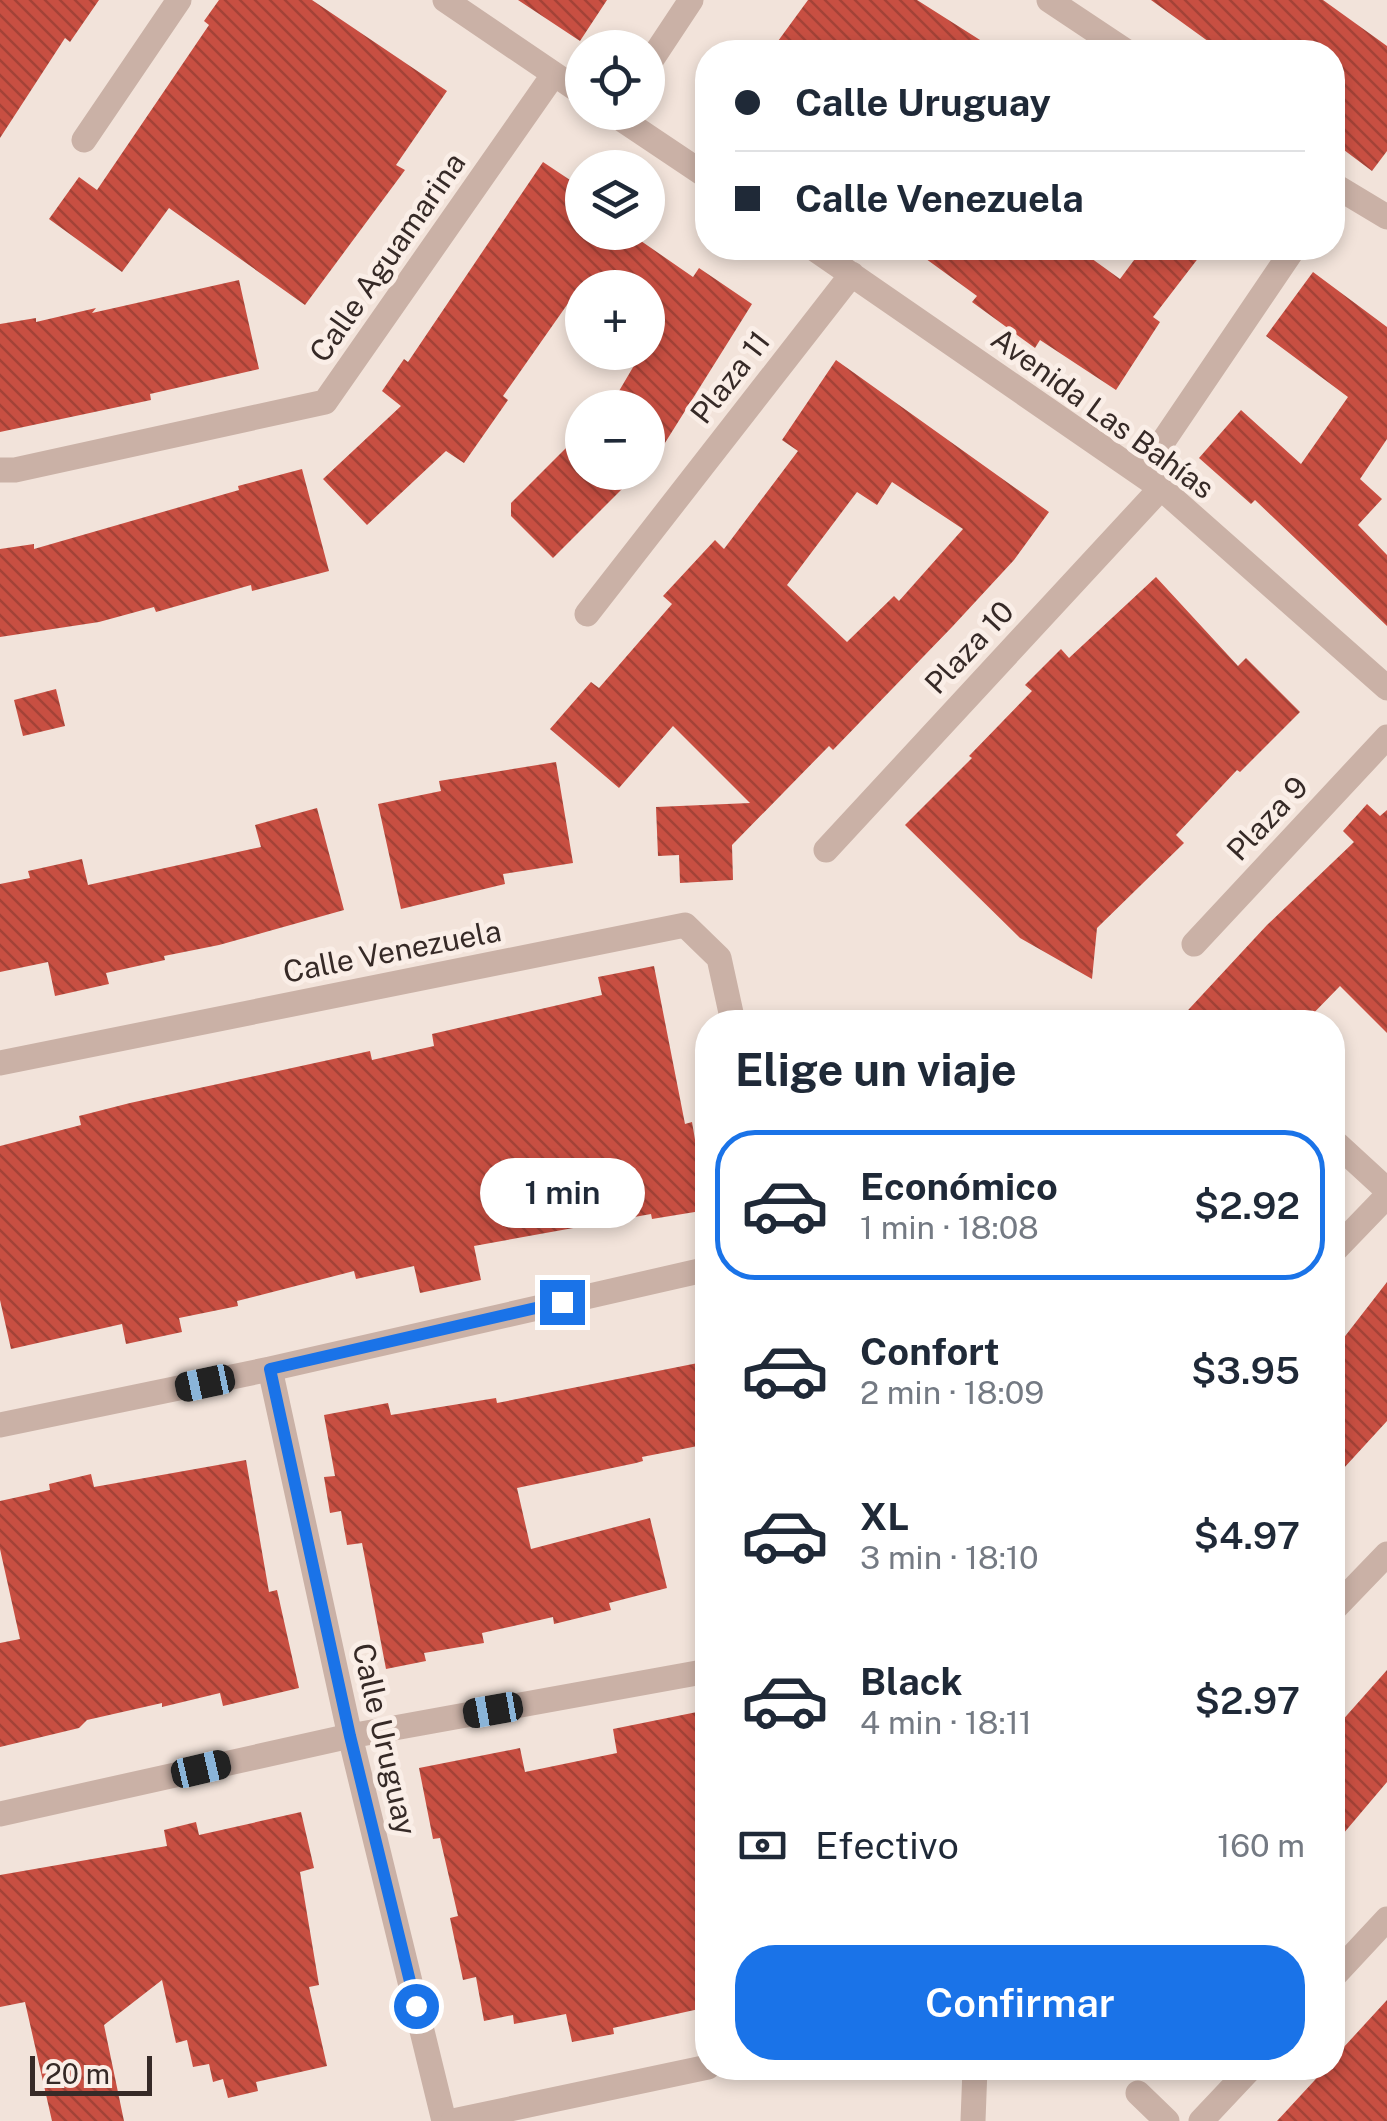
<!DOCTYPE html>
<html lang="es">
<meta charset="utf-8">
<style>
:root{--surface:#fff;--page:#f6f6f7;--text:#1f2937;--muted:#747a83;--line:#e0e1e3;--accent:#1a73e8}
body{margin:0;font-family:"Public Sans",sans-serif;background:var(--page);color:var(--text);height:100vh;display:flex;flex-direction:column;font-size:38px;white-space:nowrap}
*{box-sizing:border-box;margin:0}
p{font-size:32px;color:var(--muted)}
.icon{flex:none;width:55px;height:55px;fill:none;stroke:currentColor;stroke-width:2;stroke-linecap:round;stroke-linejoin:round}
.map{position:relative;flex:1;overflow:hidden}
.details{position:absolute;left:695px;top:1010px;width:650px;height:1070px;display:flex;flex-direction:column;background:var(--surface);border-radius:40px;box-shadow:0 5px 15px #0003}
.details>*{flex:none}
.guide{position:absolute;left:695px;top:40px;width:650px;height:220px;border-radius:40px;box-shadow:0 5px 15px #0003;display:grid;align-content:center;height:220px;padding:0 40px;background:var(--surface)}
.controls{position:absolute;left:565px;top:30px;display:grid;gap:20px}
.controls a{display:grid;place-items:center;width:100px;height:100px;border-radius:50%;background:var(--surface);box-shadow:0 5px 15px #0003;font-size:50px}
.scale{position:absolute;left:30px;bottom:25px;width:122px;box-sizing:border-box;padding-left:10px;border:5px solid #362a27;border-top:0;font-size:28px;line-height:35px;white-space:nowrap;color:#362a27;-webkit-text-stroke:8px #faeee7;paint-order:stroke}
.end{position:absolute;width:45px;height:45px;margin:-22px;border:12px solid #1a73e8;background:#fff;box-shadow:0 0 0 5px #fff}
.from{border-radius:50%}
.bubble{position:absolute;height:70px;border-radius:35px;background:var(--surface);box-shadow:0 5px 15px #0003;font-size:32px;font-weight:600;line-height:70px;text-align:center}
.car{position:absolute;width:30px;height:60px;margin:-30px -15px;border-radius:12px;box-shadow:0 0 8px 2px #0007;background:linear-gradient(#222 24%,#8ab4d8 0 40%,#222 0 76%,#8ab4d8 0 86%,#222 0)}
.guide b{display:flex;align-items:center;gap:35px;height:95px;font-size:38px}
.guide b+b{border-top:2px solid var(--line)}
.guide i{width:25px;height:25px;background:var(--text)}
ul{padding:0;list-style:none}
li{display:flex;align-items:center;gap:30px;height:150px;margin:0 20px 15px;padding:0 20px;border:5px solid transparent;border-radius:40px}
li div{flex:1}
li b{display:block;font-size:38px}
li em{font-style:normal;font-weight:600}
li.current{border-color:var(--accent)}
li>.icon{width:90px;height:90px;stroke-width:1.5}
h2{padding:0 40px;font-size:45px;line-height:120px}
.pay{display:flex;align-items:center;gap:25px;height:110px;padding:0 40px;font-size:38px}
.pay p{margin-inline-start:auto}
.button{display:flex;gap:20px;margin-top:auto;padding:20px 40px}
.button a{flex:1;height:115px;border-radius:40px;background:var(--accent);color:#fff;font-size:40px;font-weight:600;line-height:115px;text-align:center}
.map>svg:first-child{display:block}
.building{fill:url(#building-back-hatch);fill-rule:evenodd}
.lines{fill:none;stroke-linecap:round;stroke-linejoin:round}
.minor{stroke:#cab1a6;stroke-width:25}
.tertiary{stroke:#cab1a6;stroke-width:25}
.route{stroke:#1a73e8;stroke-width:12}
.labels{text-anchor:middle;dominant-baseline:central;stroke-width:10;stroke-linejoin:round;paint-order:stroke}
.street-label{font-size:30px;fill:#362a27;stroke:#faeee7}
</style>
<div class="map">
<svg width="1387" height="2121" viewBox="0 0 1387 2121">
<defs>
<pattern id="building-back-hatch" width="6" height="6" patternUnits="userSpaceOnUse" patternTransform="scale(2.5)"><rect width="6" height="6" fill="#c84f42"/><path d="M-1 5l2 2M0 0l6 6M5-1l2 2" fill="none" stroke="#a34237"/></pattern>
</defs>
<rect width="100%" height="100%" fill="#f2e3da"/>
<!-- building -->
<path class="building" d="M 0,0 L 99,0 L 70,42 L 65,38 L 0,138 Z
M 219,0 L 312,0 L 447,91 L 396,165 L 405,170 L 305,305 L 169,208 L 122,272 L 49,219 L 79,177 L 97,190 L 209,25 L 204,21 Z
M 518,0 L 607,0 L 580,41 Z
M 808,0 L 917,0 L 999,52 L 770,52 Z
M 1151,0 L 1323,0 L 1387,46 L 1387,151 L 1372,171 L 1332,141 L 1332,52 L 1223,52 Z
M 543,162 L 582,188 L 582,232 L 628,232 L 693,277 L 699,268 L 752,304 L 648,470 L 648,408 L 609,408 L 642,352 L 648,352 L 648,288 L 582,288 L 582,312 L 569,302 L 503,396 L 508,400 L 464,463 L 446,451 L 367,525 L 323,479 L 401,406 L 382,391 L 404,359 L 408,362 Z
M 911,248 L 1077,248 L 1120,279 L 1143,248 L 1206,248 L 1153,317 L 1160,322 L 1116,390 L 1040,340 L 1035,348 L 972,302 L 977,296 Z
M 1313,272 L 1387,327 L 1387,439 L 1360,479 L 1382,499 L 1358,525 L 1387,555 L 1387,626 L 1255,500 L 1251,504 L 1199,458 L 1241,410 L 1301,464 L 1348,397 L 1266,336 Z
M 239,280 L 259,369 L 150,394 L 151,400 L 0,432 L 0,324 L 36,318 L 36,322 L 96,308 L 92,313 Z
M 836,360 L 1049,512 L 1014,560 L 952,627 L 833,750 L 829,746 L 732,845 L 733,880 L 680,883 L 679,855 L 658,856 L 656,807 L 750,803 L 673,726 L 619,788 L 550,729 L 591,682 L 599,688 L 672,604 L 663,596 L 715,540 L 724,549 L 798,451 L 782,440 ZM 892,482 L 963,529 L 899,601 L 894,596 L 847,642 L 787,585 L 857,492 L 877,505 Z
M 582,432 L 582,472 L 639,472 L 553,558 L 511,516 L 511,503 Z
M 302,469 L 329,571 L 252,591 L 251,585 L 156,612 L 154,607 L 99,622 L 0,637 L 0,549 L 34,544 L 34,549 L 239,490 L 238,486 Z
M 1156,577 L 1238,666 L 1246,658 L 1300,712 L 1240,772 L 1237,770 L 1176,835 L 1184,843 L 1097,928 L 1092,979 L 1020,938 L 905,825 L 972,758 L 969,756 L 1032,691 L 1025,685 L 1061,649 L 1069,658 Z
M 56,689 L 65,726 L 23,736 L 14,700 Z
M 556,762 L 573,863 L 503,874 L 505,884 L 401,909 L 378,804 L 441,791 L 439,781 Z
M 1367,804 L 1380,816 L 1387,810 L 1387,1033 L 1340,986 L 1305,1022 L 1177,1022 L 1267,925 L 1354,842 L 1343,831 Z
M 317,808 L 344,910 L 219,945 L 164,956 L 165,960 L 106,973 L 109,984 L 55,996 L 48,962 L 0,972 L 0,884 L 30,878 L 28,871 L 82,859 L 88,885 L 261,847 L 255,825 Z
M 654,966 L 685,1124 L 692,1122 L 707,1210 L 652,1219 L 651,1214 L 474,1246 L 481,1280 L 420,1293 L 414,1266 L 356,1279 L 354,1271 L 237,1301 L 238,1306 L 179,1318 L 182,1332 L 126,1344 L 122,1324 L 11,1349 L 0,1300 L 0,1146 L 81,1125 L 79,1116 L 130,1103 L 370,1051 L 372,1060 L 434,1046 L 432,1034 L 602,995 L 598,977 Z
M 1387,1282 L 1387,1421 L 1332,1481 L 1332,1353 Z
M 708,1361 L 708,1444 L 642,1457 L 643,1461 L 636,1463 L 517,1488 L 531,1549 L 650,1518 L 667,1588 L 609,1603 L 611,1610 L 554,1624 L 553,1617 L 482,1633 L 484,1643 L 424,1653 L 426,1661 L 386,1669 L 362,1543 L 347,1545 L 341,1511 L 330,1513 L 324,1477 L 335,1476 L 324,1415 L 388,1403 L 391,1415 L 496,1398 L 497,1403 Z
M 246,1460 L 269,1592 L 277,1590 L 299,1688 L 223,1706 L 220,1693 L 162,1707 L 162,1703 L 87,1720 L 79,1728 L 0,1747 L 0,1643 L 20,1639 L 0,1549 L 0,1501 L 50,1490 L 49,1484 L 91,1474 L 94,1487 Z
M 1387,1670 L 1387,1782 L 1332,1847 L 1332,1732 Z
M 697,1712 L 708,1767 L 708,2007 L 613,2028 L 614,2034 L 572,2042 L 566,2014 L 514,2024 L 513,2015 L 484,2021 L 476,1977 L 463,1980 L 450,1918 L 458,1916 L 440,1838 L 433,1839 L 419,1768 L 520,1748 L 525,1772 L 617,1753 L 613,1729 Z
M 301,1812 L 314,1868 L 300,1872 L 319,1985 L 309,1987 L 327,2066 L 256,2082 L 258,2091 L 228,2098 L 223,2079 L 213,2082 L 209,2064 L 193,2067 L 187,2040 L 176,2043 L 162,1980 L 104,2025 L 124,2121 L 52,2121 L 25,2002 L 0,2007 L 0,1875 L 167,1846 L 164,1830 L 196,1822 L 199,1835 Z
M 1387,2000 L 1387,2121 L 1277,2121 L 1326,2068 L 1332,2068 L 1332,2060 Z"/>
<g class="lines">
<!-- minor -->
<path class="minor" d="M 445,0 L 582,93
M 1049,0 L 1127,52
M 648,65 L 691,0
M 611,112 L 708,177
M 84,140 L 179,0
M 1332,184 L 1387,217
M 813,248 L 1161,488 L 1387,688
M 0,470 L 15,470 L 325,402 L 554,74
M 1141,474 L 1294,248
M 587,614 L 852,274
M 826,850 L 1161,488
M 1194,944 L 1387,737
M 0,1063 L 685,925 L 719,958 L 733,1022
M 1338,1145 L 1387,1190
M 1332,1253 L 1387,1196
M 270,1369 L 350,1736 L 444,2121
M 0,1425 L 270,1369 L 708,1269
M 0,1814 L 350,1736 L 708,1671
M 1332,1978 L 1387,1919
M 1138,2093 L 1167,2121
M 973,2121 L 975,2068
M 1201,2121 L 1251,2068"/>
<!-- tertiary -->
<path class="tertiary" d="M 1332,1611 L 1387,1554
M 453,2121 L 708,2067"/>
</g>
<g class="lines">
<!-- route -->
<path class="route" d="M 416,2006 L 350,1736 L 270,1369 L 562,1302"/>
</g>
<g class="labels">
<!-- street labels -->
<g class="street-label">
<text transform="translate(387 257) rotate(-55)">Calle Aguamarina</text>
<text transform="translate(730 377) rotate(-52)">Plaza 11</text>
<text transform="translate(1103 413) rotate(36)">Avenida Las Bahías</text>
<text transform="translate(969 647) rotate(-47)">Plaza 10</text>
<text transform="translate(1267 818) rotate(-47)">Plaza 9</text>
<text transform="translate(392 951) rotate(-11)">Calle Venezuela</text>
<text transform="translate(385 1739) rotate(77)">Calle Uruguay</text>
</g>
</g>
</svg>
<div class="controls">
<a><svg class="icon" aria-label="locate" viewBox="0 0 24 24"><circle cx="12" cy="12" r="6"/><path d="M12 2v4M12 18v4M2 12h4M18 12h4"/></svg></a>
<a><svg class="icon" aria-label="layers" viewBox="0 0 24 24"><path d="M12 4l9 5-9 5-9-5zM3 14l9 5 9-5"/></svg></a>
<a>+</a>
<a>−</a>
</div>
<div class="scale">20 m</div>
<i class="end from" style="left:416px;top:2006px"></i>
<i class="end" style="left:562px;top:1302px"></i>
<div class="bubble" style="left:480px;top:1158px;width:165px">1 min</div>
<i class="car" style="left:205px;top:1383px;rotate:258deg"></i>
<i class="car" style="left:493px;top:1710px;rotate:260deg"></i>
<i class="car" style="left:201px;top:1769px;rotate:77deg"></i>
<div class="guide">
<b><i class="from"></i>Calle Uruguay</b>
<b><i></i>Calle Venezuela</b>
</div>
<section class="details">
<h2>Elige un viaje</h2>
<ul>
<li class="current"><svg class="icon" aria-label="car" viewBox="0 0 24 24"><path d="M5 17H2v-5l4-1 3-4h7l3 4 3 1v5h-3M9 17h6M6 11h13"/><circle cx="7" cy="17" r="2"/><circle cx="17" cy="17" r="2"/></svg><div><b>Económico</b><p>1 min · 18:08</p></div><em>$2.92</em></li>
<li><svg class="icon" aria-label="car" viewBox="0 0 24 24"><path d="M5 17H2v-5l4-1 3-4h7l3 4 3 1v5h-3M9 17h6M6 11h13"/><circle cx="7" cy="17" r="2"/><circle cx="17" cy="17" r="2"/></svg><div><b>Confort</b><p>2 min · 18:09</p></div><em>$3.95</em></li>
<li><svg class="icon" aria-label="car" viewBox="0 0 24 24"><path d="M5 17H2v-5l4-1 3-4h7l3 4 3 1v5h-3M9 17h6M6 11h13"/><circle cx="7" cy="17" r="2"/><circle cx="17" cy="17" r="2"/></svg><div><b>XL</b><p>3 min · 18:10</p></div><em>$4.97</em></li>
<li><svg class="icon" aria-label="car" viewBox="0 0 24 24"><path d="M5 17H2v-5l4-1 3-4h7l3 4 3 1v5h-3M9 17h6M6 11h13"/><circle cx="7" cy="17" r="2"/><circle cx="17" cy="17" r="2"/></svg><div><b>Black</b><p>4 min · 18:11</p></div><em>$2.97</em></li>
</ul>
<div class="pay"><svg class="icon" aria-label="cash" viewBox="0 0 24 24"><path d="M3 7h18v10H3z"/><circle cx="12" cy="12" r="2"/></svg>Efectivo<p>160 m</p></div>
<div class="button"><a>Confirmar</a></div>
</section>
</div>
